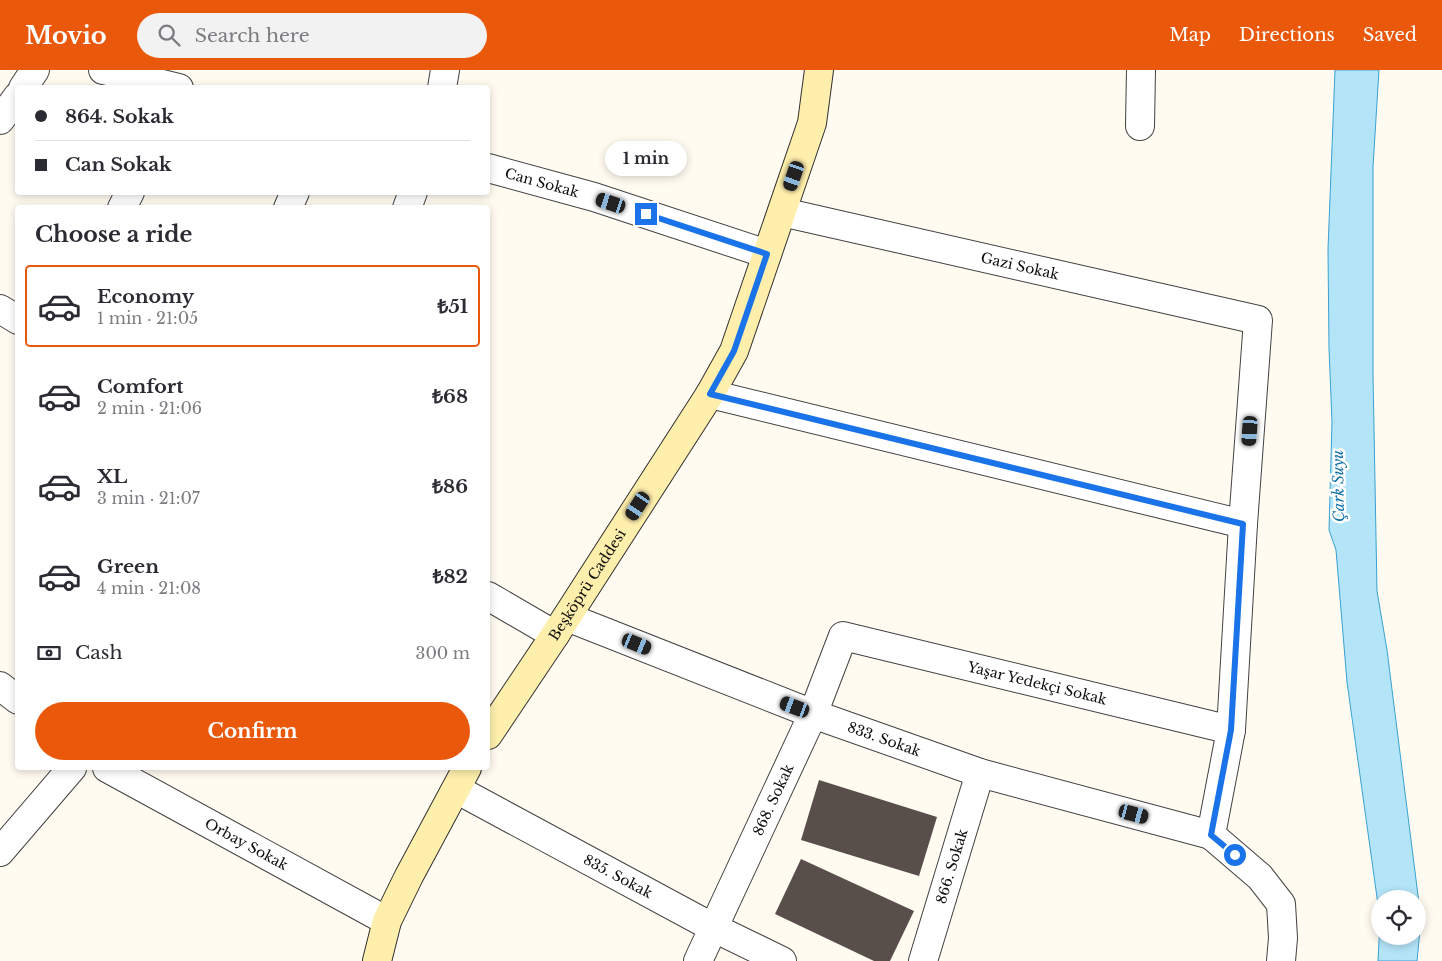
<!DOCTYPE html>
<meta charset="utf-8">
<style>
:root{--surface:#fff;--page:#f2f2f3;--text:#2b2b33;--muted:#7c7c81;--line:#e1e1e2;--accent:#ea580c}
body{margin:0;font-family:"Libre Baskerville",serif;background:var(--page);color:var(--text);height:100vh;display:flex;flex-direction:column;font-size:19px;white-space:nowrap}
*{box-sizing:border-box;margin:0}
p{font-size:16px;color:var(--muted)}
.icon{flex:none;width:28px;height:28px;fill:none;stroke:currentColor;stroke-width:2;stroke-linecap:round;stroke-linejoin:round}
.map{position:relative;flex:1;overflow:hidden}
.sheet{position:absolute;left:15px;top:135px;width:475px;height:565px;display:flex;flex-direction:column;background:var(--surface);border-radius:5px;box-shadow:0 2px 8px #0003}
.sheet>*{flex:none}
.banner{position:absolute;left:15px;top:15px;width:475px;height:110px;border-radius:5px;box-shadow:0 2px 8px #0003;display:grid;align-content:center;height:110px;padding:0 20px;background:var(--surface)}
.controls{position:absolute;left:1371px;top:820px;display:grid;gap:10px}
.controls a{display:grid;place-items:center;width:55px;height:55px;border-radius:50%;background:var(--surface);box-shadow:0 2px 8px #0003;font-size:25px}
.end{position:absolute;width:22px;height:22px;margin:-11px;border:6px solid #1a73e8;background:#fff;box-shadow:0 0 0 2px #fff}
.from{border-radius:50%}
.bubble{position:absolute;height:35px;border-radius:18px;background:var(--surface);box-shadow:0 2px 8px #0003;font-size:16px;font-weight:700;line-height:35px;text-align:center}
.car{position:absolute;width:15px;height:30px;margin:-15px -8px;border-radius:6px;box-shadow:0 0 4px 1px #0007;background:linear-gradient(#222 24%,#8ab4d8 0 40%,#222 0 76%,#8ab4d8 0 86%,#222 0)}
.banner b{display:flex;align-items:center;gap:18px;height:48px;font-size:19px}
.banner b+b{border-top:1px solid var(--line)}
.banner i{width:12px;height:12px;background:var(--text)}
ul{padding:0;list-style:none}
li{display:flex;align-items:center;gap:15px;height:82px;margin:0 10px 8px;padding:0 10px;border:2px solid transparent;border-radius:5px}
li div{flex:1}
li b{display:block;font-size:19px}
li em{font-style:normal;font-weight:700}
li.active{border-color:var(--accent)}
li>.icon{width:45px;height:45px;stroke-width:1.5}
h2{padding:0 20px;font-size:22px;line-height:60px}
.pay{display:flex;align-items:center;gap:12px;height:55px;padding:0 20px;font-size:19px}
.pay p{margin-inline-start:auto}
.button{display:flex;gap:10px;margin-top:auto;padding:10px 20px}
.button a{flex:1;height:58px;border-radius:30px;background:var(--accent);color:#fff;font-size:20px;font-weight:700;line-height:58px;text-align:center}
header{display:flex;align-items:center;gap:30px;box-sizing:border-box;height:70px;padding:0 25px;background:var(--accent);color:#fff}
header strong{font-size:24px}
nav{display:flex;gap:28px;margin-inline-start:auto;font-size:18px}
.search{width:350px;height:45px;background:var(--page);display:flex;align-items:center;gap:12px;box-sizing:border-box;padding:0 18px;border-radius:28px;color:var(--muted);font-size:19px}
.map>svg:first-child{display:block}
.water{fill:#b4e4f8;stroke:#38a1d2}
.building{fill:#584f4b}
.lines{fill:none;stroke-linecap:round;stroke-linejoin:round}
.street-casing{stroke:#424242;stroke-width:30}
.secondary-casing{stroke:#313131;stroke-width:30}
.street{stroke:#fff;stroke-width:28}
.secondary{stroke:#ffefac;stroke-width:28}
.route{stroke:#1a73e8;stroke-width:6}
.labels{text-anchor:middle;dominant-baseline:central;stroke-width:5;stroke-linejoin:round;paint-order:stroke}
.street-label{font-size:14px;fill:#0f0f0f;stroke:#fff}
.water-label{font-size:15px;font-style:italic;fill:#1372a6;stroke:#fff}
</style>
<header>
<strong>Movio</strong>
<div class="search"><svg class="icon" aria-label="search" viewBox="0 0 24 24"><circle cx="10" cy="10" r="6"/><path d="M15 15l6 6"/></svg>Search here</div>
<nav><a>Map</a><a>Directions</a><a>Saved</a></nav>
</header>
<div class="map">
<svg width="1442" height="891" viewBox="0 0 1442 891">
<rect width="100%" height="100%" fill="#fffbf1"/>
<!-- water -->
<path class="water" d="M 1335,0 L 1379,0 L 1373,97 L 1373,304 L 1377,521 L 1387,580 L 1421,849 L 1417,891 L 1378,891 L 1380,851 L 1380,866 L 1418,866 L 1418,829 L 1380,829 L 1380,849 L 1347,612 L 1336,480 L 1329,460 L 1332,352 L 1329,279 L 1328,179 Z"/>
<!-- building -->
<path class="building" d="M 819,710 L 937,747 L 919,806 L 801,770 Z
M 801,789 L 914,841 L 890,891 L 874,891 L 775,844 Z"/>
<g class="lines">
<defs>
<g id="street">
<path d="M 103,0 L 179,18"/>
<path d="M 23,18 L 35,0"/>
<path d="M 442,18 L 445,0"/>
<path d="M 0,50 L 18,26"/>
<path d="M 1140,56 L 1141,0"/>
<path id="s1" d="M 488,98 L 594,127 L 767,184"/>
<path d="M 122,138 L 130,122"/>
<path d="M 288,138 L 295,122"/>
<path d="M 407,138 L 413,122"/>
<path id="s2" d="M 782,142 L 1258,250 L 1243,454 L 1231,660 L 1211,765 L 1260,807 L 1281,834 L 1283,868 L 1281,891"/>
<path d="M 0,239 L 18,250"/>
<path d="M 710,324 L 1243,454"/>
<path d="M 488,526 L 555,565"/>
<path id="s3" d="M 567,547 L 813,644 L 980,703 L 1211,765"/>
<path d="M 0,616 L 18,630"/>
<path id="s4" d="M 107,698 L 387,851"/>
<path id="s5" d="M 456,719 L 712,857 L 782,891"/>
<path d="M 0,782 L 72,698"/>
<path id="s6" d="M 698,891 L 813,644 L 843,566 L 1231,660"/>
<path id="s7" d="M 923,891 L 980,703"/>
</g>
<g id="secondary">
<path id="s8" d="M 488,665 L 555,565 L 710,324 L 734,281 L 812,53 L 819,0"/>
<path d="M 377,891 L 387,851 L 409,806 L 467,698"/>
</g>
</defs>
<!-- street casing -->
<use href="#street" class="street-casing"/>
<!-- secondary casing -->
<use href="#secondary" class="secondary-casing"/>
<!-- street -->
<use href="#street" class="street"/>
<!-- secondary -->
<use href="#secondary" class="secondary"/>
</g>
<g class="lines">
<!-- route -->
<path class="route" d="M 646,144 L 767,184 L 734,281 L 710,324 L 1243,454 L 1231,660 L 1211,765 L 1235,785"/>
</g>
<g class="labels">
<!-- street labels -->
<g class="street-label">
<text stroke="none"><textPath href="#s1" startOffset="56">Can Sokak</textPath></text>
<text stroke="none"><textPath href="#s2" startOffset="244">Gazi Sokak</textPath></text>
<text stroke="none"><textPath href="#s8" startOffset="180">Beşköprü Caddesi</textPath></text>
<text stroke="none"><textPath href="#s6" startOffset="556">Yaşar Yedekçi Sokak</textPath></text>
<text stroke="none"><textPath href="#s3" startOffset="340">833. Sokak</textPath></text>
<text stroke="none"><textPath href="#s6" startOffset="178">868. Sokak</textPath></text>
<text stroke="none"><textPath href="#s4" startOffset="159">Orbay Sokak</textPath></text>
<text stroke="none"><textPath href="#s7" startOffset="99">866. Sokak</textPath></text>
<text stroke="none"><textPath href="#s5" startOffset="184">835. Sokak</textPath></text>
</g>
<!-- water labels -->
<g class="water-label">
<text transform="translate(1338 416) rotate(-91)">Çark Suyu</text>
</g>
</g>
</svg>
<div class="controls">
<a><svg class="icon" aria-label="locate" viewBox="0 0 24 24"><circle cx="12" cy="12" r="6"/><path d="M12 2v4M12 18v4M2 12h4M18 12h4"/></svg></a>
</div>
<i class="end from" style="left:1235px;top:785px"></i>
<i class="end" style="left:646px;top:144px"></i>
<div class="bubble" style="left:605px;top:71px;width:82px">1 min</div>
<i class="car" style="left:794px;top:106px;rotate:199deg"></i>
<i class="car" style="left:611px;top:133px;rotate:288deg"></i>
<i class="car" style="left:1250px;top:361px;rotate:184deg"></i>
<i class="car" style="left:638px;top:436px;rotate:213deg"></i>
<i class="car" style="left:637px;top:574px;rotate:112deg"></i>
<i class="car" style="left:795px;top:637px;rotate:291deg"></i>
<i class="car" style="left:1134px;top:744px;rotate:105deg"></i>
<div class="banner">
<b><i class="from"></i>864. Sokak</b>
<b><i></i>Can Sokak</b>
</div>
<section class="sheet">
<h2>Choose a ride</h2>
<ul>
<li class="active"><svg class="icon" aria-label="car" viewBox="0 0 24 24"><path d="M5 17H2v-5l4-1 3-4h7l3 4 3 1v5h-3M9 17h6M6 11h13"/><circle cx="7" cy="17" r="2"/><circle cx="17" cy="17" r="2"/></svg><div><b>Economy</b><p>1 min · 21:05</p></div><em>₺51</em></li>
<li><svg class="icon" aria-label="car" viewBox="0 0 24 24"><path d="M5 17H2v-5l4-1 3-4h7l3 4 3 1v5h-3M9 17h6M6 11h13"/><circle cx="7" cy="17" r="2"/><circle cx="17" cy="17" r="2"/></svg><div><b>Comfort</b><p>2 min · 21:06</p></div><em>₺68</em></li>
<li><svg class="icon" aria-label="car" viewBox="0 0 24 24"><path d="M5 17H2v-5l4-1 3-4h7l3 4 3 1v5h-3M9 17h6M6 11h13"/><circle cx="7" cy="17" r="2"/><circle cx="17" cy="17" r="2"/></svg><div><b>XL</b><p>3 min · 21:07</p></div><em>₺86</em></li>
<li><svg class="icon" aria-label="car" viewBox="0 0 24 24"><path d="M5 17H2v-5l4-1 3-4h7l3 4 3 1v5h-3M9 17h6M6 11h13"/><circle cx="7" cy="17" r="2"/><circle cx="17" cy="17" r="2"/></svg><div><b>Green</b><p>4 min · 21:08</p></div><em>₺82</em></li>
</ul>
<div class="pay"><svg class="icon" aria-label="cash" viewBox="0 0 24 24"><path d="M3 7h18v10H3z"/><circle cx="12" cy="12" r="2"/></svg>Cash<p>300 m</p></div>
<div class="button"><a>Confirm</a></div>
</section>
</div>
